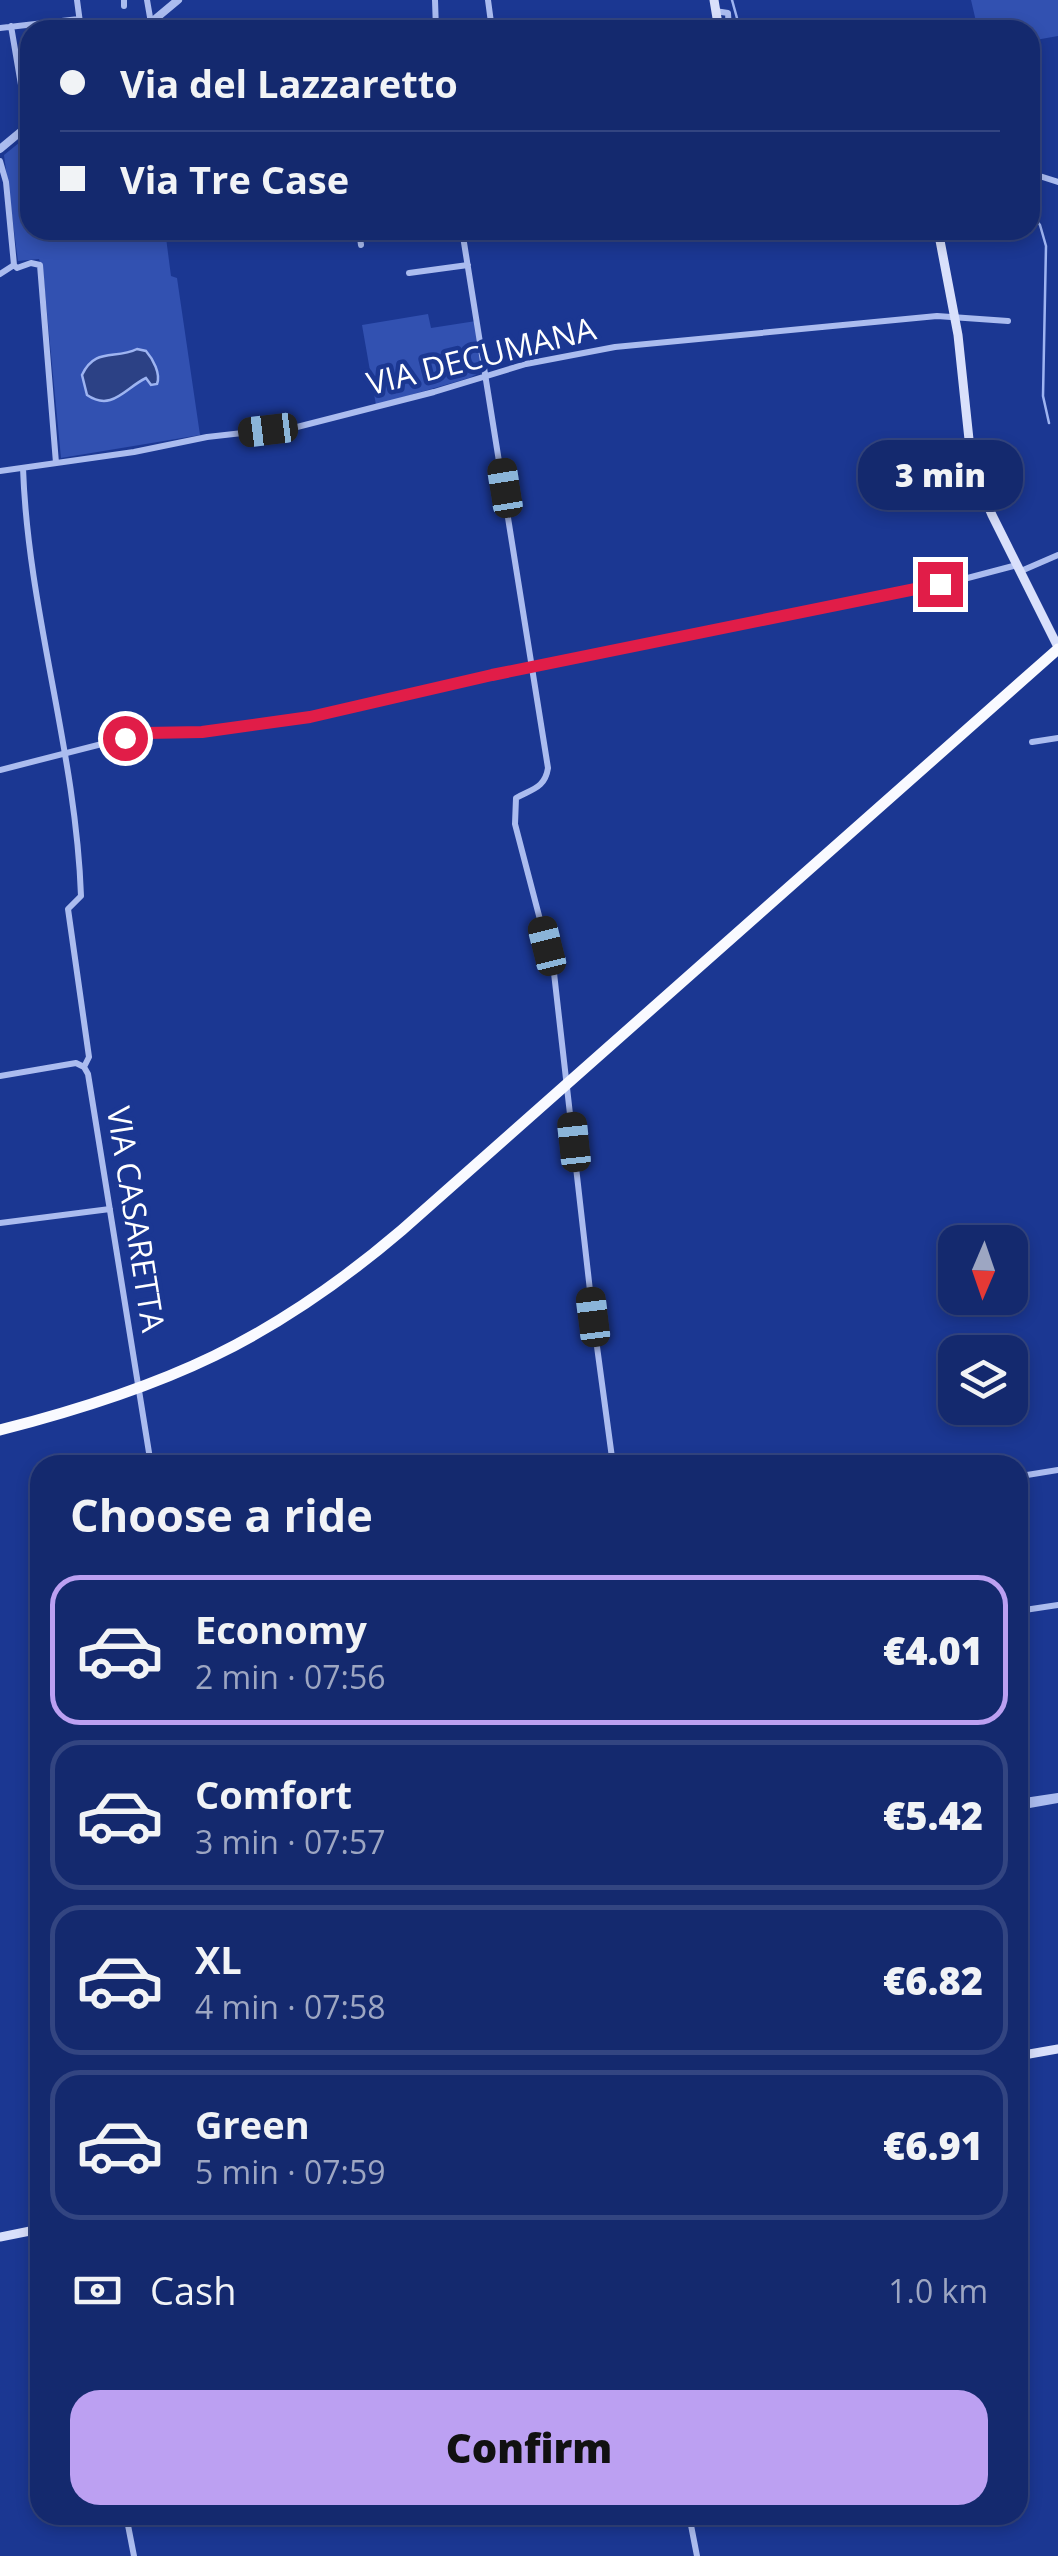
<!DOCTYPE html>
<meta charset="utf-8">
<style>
:root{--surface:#14296e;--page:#1d3173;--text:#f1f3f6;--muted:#9da6c2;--line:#334581;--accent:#bca0f2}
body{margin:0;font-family:"Open Sans",sans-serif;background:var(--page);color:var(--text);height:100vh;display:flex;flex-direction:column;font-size:38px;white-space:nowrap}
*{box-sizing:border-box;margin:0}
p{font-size:32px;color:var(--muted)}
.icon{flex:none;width:55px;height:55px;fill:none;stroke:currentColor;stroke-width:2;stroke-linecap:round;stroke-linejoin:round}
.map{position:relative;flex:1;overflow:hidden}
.drawer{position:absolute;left:30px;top:1455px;width:998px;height:1070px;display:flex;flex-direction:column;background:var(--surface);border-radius:30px;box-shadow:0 5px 15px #0003,0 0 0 2px var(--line)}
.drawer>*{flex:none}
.banner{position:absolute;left:20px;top:20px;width:1020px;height:220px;border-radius:30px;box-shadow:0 5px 15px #0003,0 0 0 2px var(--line);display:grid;align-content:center;height:220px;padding:0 40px;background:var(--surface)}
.needle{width:65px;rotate:182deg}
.tools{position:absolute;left:938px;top:1225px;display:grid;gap:20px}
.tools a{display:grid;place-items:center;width:90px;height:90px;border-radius:20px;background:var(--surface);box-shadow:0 5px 15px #0003,0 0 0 2px var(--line);font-size:50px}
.end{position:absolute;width:45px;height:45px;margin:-22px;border:12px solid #e11d48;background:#fff;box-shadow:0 0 0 5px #fff}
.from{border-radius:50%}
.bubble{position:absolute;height:70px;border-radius:30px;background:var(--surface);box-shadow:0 5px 15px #0003,0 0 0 2px var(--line);font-size:32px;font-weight:800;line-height:70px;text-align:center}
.car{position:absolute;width:30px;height:60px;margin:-30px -15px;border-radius:12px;box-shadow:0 0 8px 2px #0007;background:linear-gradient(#222 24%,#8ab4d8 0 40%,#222 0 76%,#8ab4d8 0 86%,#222 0)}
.banner b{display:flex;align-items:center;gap:35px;height:95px;font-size:38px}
.banner b+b{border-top:2px solid var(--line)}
.banner i{width:25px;height:25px;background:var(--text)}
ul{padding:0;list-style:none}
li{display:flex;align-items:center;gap:30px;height:150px;margin:0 20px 15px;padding:0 20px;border:5px solid var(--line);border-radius:30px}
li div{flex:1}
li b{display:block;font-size:38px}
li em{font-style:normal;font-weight:800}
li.selected{border-color:var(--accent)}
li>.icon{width:90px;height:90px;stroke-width:1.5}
h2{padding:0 40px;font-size:45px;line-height:120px}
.pay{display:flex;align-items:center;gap:25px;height:110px;padding:0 40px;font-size:38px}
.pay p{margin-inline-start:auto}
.action{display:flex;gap:20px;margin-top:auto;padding:20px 40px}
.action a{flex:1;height:115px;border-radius:30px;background:var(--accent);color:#111;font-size:40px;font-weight:800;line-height:115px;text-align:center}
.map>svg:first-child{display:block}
.green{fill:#3251b1}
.water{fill:#2c4185;stroke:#9eb4f1;stroke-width:2.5}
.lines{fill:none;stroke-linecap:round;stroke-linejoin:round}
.stream{stroke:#9eb4f1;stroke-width:2.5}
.minor{stroke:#abbcef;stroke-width:6}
.tertiary{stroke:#abbcef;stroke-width:8}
.secondary{stroke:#d9e0fb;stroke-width:9}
.trunk{stroke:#f9faff;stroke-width:11}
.route{stroke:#e11d48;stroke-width:12}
.labels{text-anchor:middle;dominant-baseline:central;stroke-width:9;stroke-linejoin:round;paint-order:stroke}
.street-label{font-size:32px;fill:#fff;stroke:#1b3792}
</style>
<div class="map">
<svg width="1058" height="2556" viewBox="0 0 1058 2556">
<rect width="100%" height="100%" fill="#1b3792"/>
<!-- green -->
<path class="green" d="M 971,0 L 1058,0 L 1058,36 L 1030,41 L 1030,30 L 978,30 Z
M 30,134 L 30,230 L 165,230 L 171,276 L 177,278 L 200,435 L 61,458 L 43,271 L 39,259 L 18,261 L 4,155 Z
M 428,314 L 431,328 L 476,321 L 483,371 L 469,378 L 376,405 L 362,325 Z"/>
<!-- water -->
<path class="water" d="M 137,349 L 146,351 C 153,359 161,374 157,384 L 151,385 L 146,378 C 125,388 112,412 87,395 L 82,375 C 95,347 115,360 137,349 Z"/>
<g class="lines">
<!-- stream -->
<path class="stream" d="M 732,0 L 740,29
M 1030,212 L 1040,225 L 1046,246 L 1043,396 L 1049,423"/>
<!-- minor -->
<path class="minor" d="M 77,0 L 81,30
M 124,0 L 124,6
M 147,0 L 151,23
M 435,0 L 436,30
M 488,0 L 492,30
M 715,11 L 728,13 L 729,30
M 11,26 L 28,126
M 0,28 L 79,19
M 741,30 L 759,26 L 770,30
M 0,161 L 6,182 L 14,265 L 17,268 L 31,263 L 40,265 L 56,463
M 1030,173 L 1058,182
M 359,230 L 361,245
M 462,230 L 548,768 C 545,788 532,789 516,798 L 515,824 L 554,973 L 593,1317 L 613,1465
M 409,273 L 468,265
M 0,274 L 14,265
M 23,468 C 28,612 76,752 81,896 L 68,909 L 89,1057 L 84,1067
M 0,471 L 134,452 L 207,437 L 297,427 L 434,392 L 526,364 L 615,347 L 937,316 L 1008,321
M 1021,571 L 1058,555
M 1032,742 L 1058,738
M 0,770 L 145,733 L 202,732 L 310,717 L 492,675 L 960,580 L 1017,565
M 0,1076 L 76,1063 L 84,1067 L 88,1074 L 151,1465
M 0,1223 L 110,1209
M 1027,1475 L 1058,1470
M 1018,1611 L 1058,1605
M 1018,1802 L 1058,1796
M 1018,1807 L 1058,1800
M 126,2515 L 134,2556
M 689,2515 L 697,2556"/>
<!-- tertiary -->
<path class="tertiary" d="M 142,30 L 178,0
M 0,149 L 30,124"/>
<!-- secondary -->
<path class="secondary" d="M 714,0 L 719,30
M 938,230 L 958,335 L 972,468 L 992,515 L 1058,647
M 1018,2056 L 1058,2049
M 0,2237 L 40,2229"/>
<!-- trunk -->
<path class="trunk" d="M 0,1430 C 165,1388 272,1341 402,1230 L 1058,649"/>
</g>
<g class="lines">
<!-- route -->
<path class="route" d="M 125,738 L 145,733 L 202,732 L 310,717 L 492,675 L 940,584"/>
</g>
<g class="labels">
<!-- street labels -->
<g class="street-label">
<text transform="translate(481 355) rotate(-14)">VIA DECUMANA</text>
<text transform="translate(137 1219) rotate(81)">VIA CASARETTA</text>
</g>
</g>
</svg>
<div class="tools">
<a><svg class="needle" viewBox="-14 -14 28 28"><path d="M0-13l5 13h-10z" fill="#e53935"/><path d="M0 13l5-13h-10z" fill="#9da6c2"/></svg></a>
<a><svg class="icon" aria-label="layers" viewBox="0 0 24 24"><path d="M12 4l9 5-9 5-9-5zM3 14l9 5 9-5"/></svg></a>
</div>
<i class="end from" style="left:125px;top:738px"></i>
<i class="end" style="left:940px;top:584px"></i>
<div class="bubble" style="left:858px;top:440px;width:165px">3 min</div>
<i class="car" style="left:268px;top:430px;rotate:263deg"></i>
<i class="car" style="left:505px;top:488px;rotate:351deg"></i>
<i class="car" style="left:547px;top:946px;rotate:346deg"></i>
<i class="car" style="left:574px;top:1142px;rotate:354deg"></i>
<i class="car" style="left:593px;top:1317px;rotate:353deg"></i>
<div class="banner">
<b><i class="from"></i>Via del Lazzaretto</b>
<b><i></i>Via Tre Case</b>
</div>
<section class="drawer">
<h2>Choose a ride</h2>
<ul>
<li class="selected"><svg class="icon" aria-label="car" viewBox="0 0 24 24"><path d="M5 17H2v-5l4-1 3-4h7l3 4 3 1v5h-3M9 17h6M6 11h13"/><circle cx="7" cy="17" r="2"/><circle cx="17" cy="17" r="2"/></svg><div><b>Economy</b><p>2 min · 07:56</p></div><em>€4.01</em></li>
<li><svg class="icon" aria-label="car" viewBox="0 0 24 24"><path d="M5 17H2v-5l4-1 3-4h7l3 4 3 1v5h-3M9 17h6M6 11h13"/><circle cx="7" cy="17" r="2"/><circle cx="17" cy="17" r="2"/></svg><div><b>Comfort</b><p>3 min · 07:57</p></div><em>€5.42</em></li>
<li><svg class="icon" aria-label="car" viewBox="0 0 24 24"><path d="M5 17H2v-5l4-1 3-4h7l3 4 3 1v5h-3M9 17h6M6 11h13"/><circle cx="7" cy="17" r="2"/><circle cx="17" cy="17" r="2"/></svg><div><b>XL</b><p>4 min · 07:58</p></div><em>€6.82</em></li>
<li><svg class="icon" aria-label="car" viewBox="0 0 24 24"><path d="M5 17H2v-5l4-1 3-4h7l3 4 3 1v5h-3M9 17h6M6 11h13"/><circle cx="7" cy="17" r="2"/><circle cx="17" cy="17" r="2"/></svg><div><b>Green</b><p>5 min · 07:59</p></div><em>€6.91</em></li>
</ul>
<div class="pay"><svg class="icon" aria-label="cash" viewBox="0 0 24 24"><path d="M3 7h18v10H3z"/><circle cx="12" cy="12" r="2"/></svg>Cash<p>1.0 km</p></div>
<div class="action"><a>Confirm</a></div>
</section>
</div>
